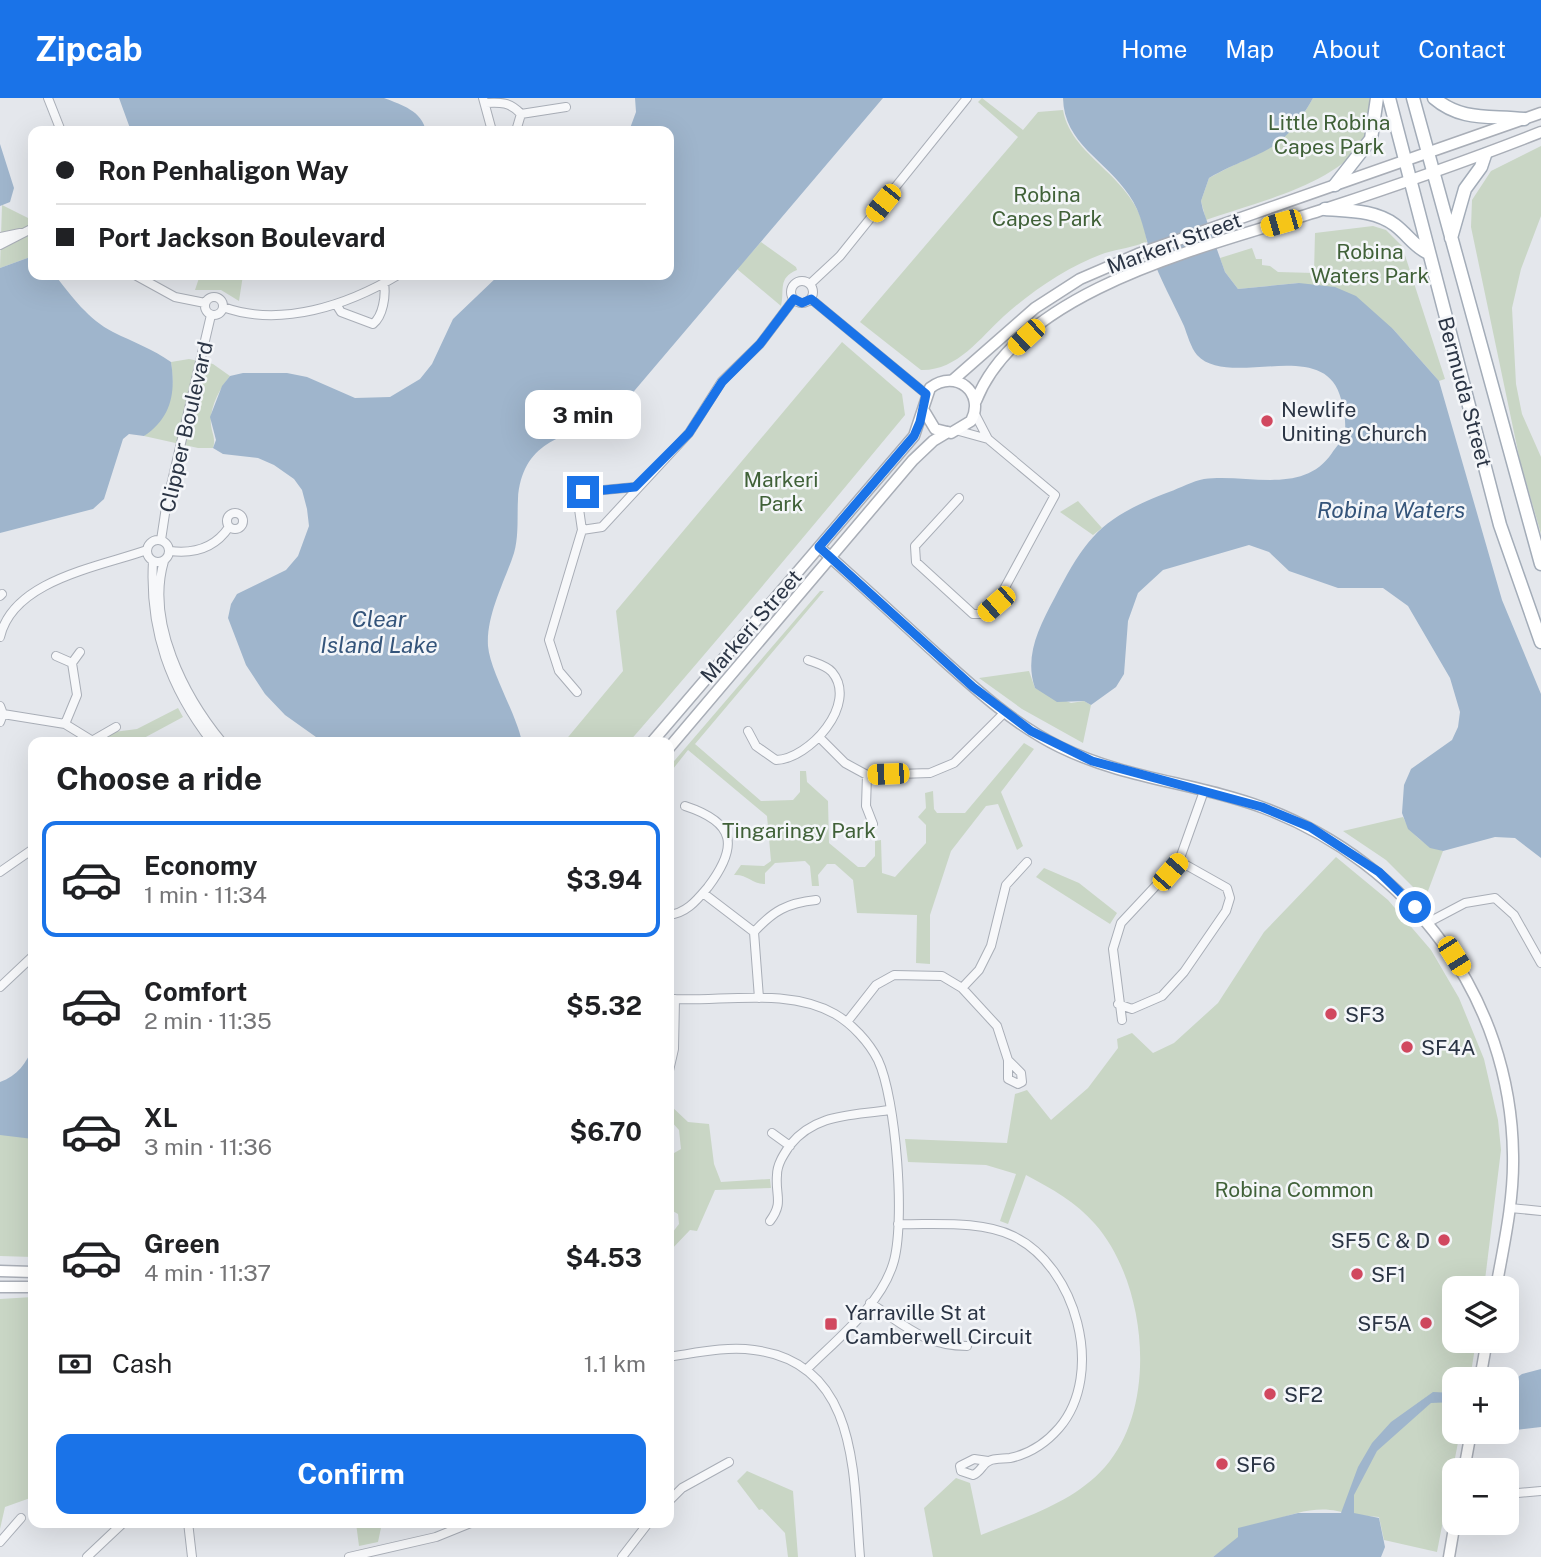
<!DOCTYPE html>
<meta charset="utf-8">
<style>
:root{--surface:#fff;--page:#f2f2f2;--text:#202124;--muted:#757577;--line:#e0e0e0;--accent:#1a73e8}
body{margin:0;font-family:"Public Sans",sans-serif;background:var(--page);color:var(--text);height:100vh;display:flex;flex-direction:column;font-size:26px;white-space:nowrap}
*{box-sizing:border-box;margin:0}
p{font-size:23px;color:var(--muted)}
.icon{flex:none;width:38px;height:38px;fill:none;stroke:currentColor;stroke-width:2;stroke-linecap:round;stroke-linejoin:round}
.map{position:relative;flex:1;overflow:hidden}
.drawer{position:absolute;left:28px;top:639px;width:646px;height:791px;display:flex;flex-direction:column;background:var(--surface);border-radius:14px;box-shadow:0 7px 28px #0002}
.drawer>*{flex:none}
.hud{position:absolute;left:28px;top:28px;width:646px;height:154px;border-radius:14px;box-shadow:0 7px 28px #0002;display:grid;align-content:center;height:154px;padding:0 28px;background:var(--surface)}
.controls{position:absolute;left:1442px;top:1178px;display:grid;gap:14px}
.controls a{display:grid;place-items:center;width:77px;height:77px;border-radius:14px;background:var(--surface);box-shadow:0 7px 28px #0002;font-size:35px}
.end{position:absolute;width:32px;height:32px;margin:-16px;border:9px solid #1a73e8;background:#fff;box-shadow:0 0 0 4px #fff}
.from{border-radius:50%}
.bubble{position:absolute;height:49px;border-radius:14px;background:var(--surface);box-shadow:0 7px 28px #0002;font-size:23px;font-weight:700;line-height:49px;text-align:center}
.car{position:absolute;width:21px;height:42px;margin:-21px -10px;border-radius:9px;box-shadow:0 0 5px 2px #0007;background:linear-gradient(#f5c518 24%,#345 0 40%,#f5c518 0 76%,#345 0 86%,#f5c518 0)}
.hud b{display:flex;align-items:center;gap:24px;height:66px;font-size:26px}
.hud b+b{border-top:2px solid var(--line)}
.hud i{width:18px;height:18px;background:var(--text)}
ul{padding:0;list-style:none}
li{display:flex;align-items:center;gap:21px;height:116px;margin:0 14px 10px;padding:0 14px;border:4px solid transparent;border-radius:14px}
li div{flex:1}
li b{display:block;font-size:26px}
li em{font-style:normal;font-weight:700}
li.active{border-color:var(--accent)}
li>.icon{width:63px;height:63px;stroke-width:1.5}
h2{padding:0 28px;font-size:32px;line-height:84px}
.pay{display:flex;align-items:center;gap:18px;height:77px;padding:0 28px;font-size:26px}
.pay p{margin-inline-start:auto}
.cta{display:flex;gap:14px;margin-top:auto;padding:14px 28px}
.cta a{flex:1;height:80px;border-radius:14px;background:var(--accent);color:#fff;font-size:28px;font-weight:700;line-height:80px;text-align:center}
header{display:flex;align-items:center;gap:42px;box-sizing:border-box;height:98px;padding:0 35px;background:var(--accent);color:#fff}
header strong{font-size:33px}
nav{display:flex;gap:38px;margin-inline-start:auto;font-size:24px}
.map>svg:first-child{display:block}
.green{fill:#c9d6c5}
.water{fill:#9fb5cc}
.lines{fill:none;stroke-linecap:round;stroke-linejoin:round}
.street-casing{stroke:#a9aeb7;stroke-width:10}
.secondary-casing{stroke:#a9aeb7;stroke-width:13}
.primary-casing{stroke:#a3acb8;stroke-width:15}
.street{stroke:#f7f8fa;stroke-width:8}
.secondary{stroke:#fff;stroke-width:10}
.primary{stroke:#fff;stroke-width:12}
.route{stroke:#1a73e8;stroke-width:9}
.poi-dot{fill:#d1485f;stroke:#f4f6f9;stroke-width:2.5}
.labels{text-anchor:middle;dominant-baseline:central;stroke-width:5;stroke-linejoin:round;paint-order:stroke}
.park-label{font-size:21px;fill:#406138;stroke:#f4f6f9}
.street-label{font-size:21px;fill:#2b3545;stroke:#f4f6f9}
.poi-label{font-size:21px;fill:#2b3545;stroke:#f4f6f9;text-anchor:start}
.water-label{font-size:23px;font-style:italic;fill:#34547a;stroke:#f4f6f9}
</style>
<header>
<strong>Zipcab</strong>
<nav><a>Home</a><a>Map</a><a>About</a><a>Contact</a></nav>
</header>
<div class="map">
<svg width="1541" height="1459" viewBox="0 0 1541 1459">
<rect width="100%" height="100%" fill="#e4e7ec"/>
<!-- green -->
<path class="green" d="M 982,0 L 1023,32 L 1038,14 L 1063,12 C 1072,63 1140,78 1147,144 C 1133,149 1119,151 1105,155 C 1070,167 1032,193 1004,218 C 980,240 957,273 921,272 L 860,224 L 1018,39 L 978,4 Z
M 1313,0 L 1369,0 C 1370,13 1370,31 1364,42 C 1337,87 1253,105 1206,122 L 1201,103 L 1209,80 C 1259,52 1282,56 1313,0 Z
M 1541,48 L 1541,118 L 1521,171 L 1512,210 L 1516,286 L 1522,316 L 1541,359 L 1541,436 L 1520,363 L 1471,129 L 1472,102 L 1491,73 Z
M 2,107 L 30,121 L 33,158 L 0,170 Z
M 1373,128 L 1386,132 L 1402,148 L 1445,281 L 1439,283 L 1393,231 L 1299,185 L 1238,191 L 1225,174 L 1220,160 L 1252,150 L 1256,161 L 1262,161 L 1262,167 L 1270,168 L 1278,174 L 1314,175 L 1315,135 Z
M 761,144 L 796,169 L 797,172 C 777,180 785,193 781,208 L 737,171 Z
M 200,177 L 243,177 L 239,203 L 221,192 L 195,192 Z
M 842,244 L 902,296 L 905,317 C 814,427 723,536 629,644 L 564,644 L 623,573 L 616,513 Z
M 189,261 L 213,266 L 230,278 C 220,290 209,310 211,327 C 212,336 216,340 213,350 L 198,350 L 144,338 C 168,317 176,296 171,264 Z
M 1078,403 L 1102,430 L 1093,437 L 1060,414 Z
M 820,493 L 824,493 L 695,646 L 761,703 L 793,702 L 800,694 L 800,673 L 806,673 L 807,684 L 828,703 L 829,745 L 858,769 L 865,769 L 875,758 L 875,743 L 881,742 L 882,775 L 895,779 L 926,745 L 926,727 L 918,719 L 926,710 L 925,695 L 933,693 L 934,711 L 937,715 L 965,715 L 1024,645 L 1034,651 L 1001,694 L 1023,748 L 1017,752 L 998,706 L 986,708 L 951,753 L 930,817 L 930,866 L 916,865 L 917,817 L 857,815 L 853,782 L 835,766 L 827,766 L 818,777 L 819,788 L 812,788 L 810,768 L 805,763 L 775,765 L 765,775 L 765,786 C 752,786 747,776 734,777 L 741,767 L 764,768 L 771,763 L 767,718 L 688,652 L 669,676 L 669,669 Z
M 1029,573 L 1035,590 L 1071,605 L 1084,603 L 1091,607 L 1083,645 L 1022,611 L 979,580 Z
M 178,610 L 183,619 L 144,640 L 147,644 L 100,644 L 114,634 L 137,631 Z
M 1403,719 C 1411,737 1425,748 1443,753 L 1425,801 L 1386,762 L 1343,733 Z
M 1336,759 L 1388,802 L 1431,852 L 1459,900 L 1484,961 L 1498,1022 L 1501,1052 L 1484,1190 L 1454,1190 L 1454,1242 L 1476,1243 L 1470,1281 L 1454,1281 L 1454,1334 L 1460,1334 L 1437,1454 L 1384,1442 L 1379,1419 C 1364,1418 1349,1416 1337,1413 C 1298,1404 1242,1436 1213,1459 L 933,1459 L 924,1410 L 956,1380 L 970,1385 L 981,1437 C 1025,1419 1073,1405 1105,1369 C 1159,1308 1147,1185 1095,1126 C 1076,1104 1052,1091 1026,1077 L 1008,1126 L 1000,1123 L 1016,1076 L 986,1067 L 908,1064 L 905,1041 L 1007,1045 L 1015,996 L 1027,992 L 1051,1022 L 1088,990 L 1118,950 L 1117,941 L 1132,935 L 1153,955 L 1174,945 L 1218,905 L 1264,834 Z
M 1044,770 L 1079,785 L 1117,815 L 1110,826 L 1036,779 Z
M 669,1006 L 688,1024 L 709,1026 L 714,1066 L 721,1084 L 770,1081 L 771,1090 L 715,1092 L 697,1133 L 690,1132 L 669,1154 L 669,1139 L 679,1126 L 678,1116 L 669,1111 L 669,1058 L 681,1051 L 679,1032 L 669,1021 Z
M 6,1036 L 33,1041 L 33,1159 L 0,1158 L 0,1037 Z
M 33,1199 L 33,1399 L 5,1409 L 0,1431 L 0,1201 Z
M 747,1373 L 793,1393 L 798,1459 L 788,1459 L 785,1435 L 762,1411 L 759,1412 L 737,1383 Z
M 356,1425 L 382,1425 L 378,1444 L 359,1448 Z"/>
<!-- water -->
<path class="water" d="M 119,0 L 384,0 C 402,7 422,13 426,33 L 131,33 Z
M 635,0 L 883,0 L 607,325 C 562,336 522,345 518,401 C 517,418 519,438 514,455 C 505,483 486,517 488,548 C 490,573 516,615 522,644 L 323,644 L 285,617 L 265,596 L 246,567 L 228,520 L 231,506 L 237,496 L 286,472 L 298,458 L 309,428 L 307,411 L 302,392 L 294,381 L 274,367 L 258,360 L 223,356 L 213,350 L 216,342 L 210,319 L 222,288 L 230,278 L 243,275 L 287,275 L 307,279 L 355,300 L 390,299 L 420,281 L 432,266 L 453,221 L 499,177 L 668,177 L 668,33 L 629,33 L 636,14 Z
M 1063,0 L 1313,0 C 1280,59 1261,51 1209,80 L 1201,103 L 1203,112 L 1225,174 L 1238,191 L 1299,185 L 1335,189 L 1356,198 L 1393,231 L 1439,283 L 1502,502 L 1541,596 L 1541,760 L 1515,740 L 1495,739 L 1443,753 L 1430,750 L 1408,731 L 1402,715 L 1404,687 L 1411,671 L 1452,642 L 1458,629 L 1460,614 L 1450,580 L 1408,508 L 1383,490 L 1338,490 L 1289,473 L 1269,454 L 1249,447 L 1163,472 L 1138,495 L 1128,523 L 1124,576 L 1116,589 L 1091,607 L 1084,603 L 1057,604 L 1035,590 C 1024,559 1039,529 1054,501 C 1087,438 1101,420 1169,394 C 1180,390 1193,383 1204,381 C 1247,375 1303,398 1332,355 C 1335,350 1342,343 1344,338 C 1347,326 1344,312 1341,301 C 1325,237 1229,292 1197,257 C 1191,250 1187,236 1184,228 C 1173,204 1160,181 1151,156 C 1144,136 1142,115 1129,97 C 1106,62 1064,46 1063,0 Z
M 0,46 L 14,90 L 10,104 L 0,108 Z
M 33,158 L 33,177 L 55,177 C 71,198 89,222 113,234 C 133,244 153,251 171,264 C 176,295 171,320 144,338 L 129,336 L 123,341 L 104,401 L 93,411 L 0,435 L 0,170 Z
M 33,948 L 33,1041 L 0,1037 L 0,984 C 17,978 27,965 33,948 Z
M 1541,1271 L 1541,1329 L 1507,1333 L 1507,1287 L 1522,1276 Z
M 1433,1294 L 1454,1295 L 1454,1304 L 1431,1305 L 1377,1353 L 1354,1397 L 1354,1415 L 1379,1420 L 1385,1449 L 1381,1459 L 1213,1459 L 1238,1439 L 1238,1430 L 1298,1415 L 1341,1415 L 1358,1369 L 1372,1345 L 1391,1324 Z"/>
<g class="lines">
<defs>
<path id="street" d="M 48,0 L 61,33
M 483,0 L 492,33
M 485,5 C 501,4 510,4 521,16 L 516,33
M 521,16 L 566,9
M 0,139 L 20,135
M 0,147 L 33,130
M 135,177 L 175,199 L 205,205
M791 194a11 11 0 1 1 22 0a11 11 0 1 1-22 0Z
M 810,186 L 840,158 L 967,0
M205 208a9 9 0 1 1 18 0a9 9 0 1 1-18 0Z
M 811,201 L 926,296
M 336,206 L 341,214 L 373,226 C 383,218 386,198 384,185
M 223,209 C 281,230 348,207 398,177
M 959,333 L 988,341
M 635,389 L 583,394 L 578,404 L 582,432 L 602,429 L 689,335 L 722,283 L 760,246 L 794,201
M 959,400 L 915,448 L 916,464 L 973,516 L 984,516 L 996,506 L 1055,397 L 988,341 L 975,316
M227 423a8 8 0 1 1 16 0a8 8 0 1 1-16 0Z
M147 453a11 11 0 1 1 22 0a11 11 0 1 1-22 0Z
M 161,442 L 166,409 L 211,217
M 170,453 C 194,456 215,450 229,429
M 153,463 C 149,532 170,590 212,644
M 164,463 C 146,524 184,598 222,644
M 0,498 L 2,496
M 0,539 C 13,482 99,469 147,452
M 56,558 L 72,565
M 577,594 L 559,573 L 549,542 L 582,432
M 0,608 L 3,616 L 0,624
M 3,616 L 65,626 L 91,642
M 65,626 L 77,597 L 72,565 L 80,554
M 748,633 L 756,648 L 776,662 C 809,661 859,606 832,574 C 827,568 816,565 808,562
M 819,639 L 845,665 L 867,677 L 930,675 L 954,665 L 1004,615
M 90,644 L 116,629
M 867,677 L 866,708 L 873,726
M 0,774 L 33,751
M 703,795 L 754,834 L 759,900
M 668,817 C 686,816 697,802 708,789 C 738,749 737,725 685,708
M 1429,824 L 1465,805 L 1495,800 L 1514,817 L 1541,865
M 754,834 C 773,813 787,805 816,802
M 0,889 L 33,858
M 962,890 L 979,872 L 991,848 L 1006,787 L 1027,764
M 668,901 C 723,904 787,889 835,916 C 852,926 869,944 878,962 C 896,1000 906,1126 893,1166 C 880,1208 836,1242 806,1272
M 1118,906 L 1132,911 L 1162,898 L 1184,874 L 1226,813 L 1230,800 L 1227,790 L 1179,763
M 1122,922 L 1113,851 L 1121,825 L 1179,763 L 1204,693
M 847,924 L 876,887 L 894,877 L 942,878 L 962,890 L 997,928 L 1008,962 L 1021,975 L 1022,984 L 1018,986 L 1008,981 L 1008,962
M 668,977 L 674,951 L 675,901
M 772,1035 L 790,1048
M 1510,1110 L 1541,1113
M 770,1123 C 784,1104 775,1098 777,1077 C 777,1066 784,1056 790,1047 C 816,1015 852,1018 889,1012
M 898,1126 C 934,1127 980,1122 1013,1138 C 1076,1168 1106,1275 1059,1330 C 1046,1345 1029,1356 1010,1360 C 1004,1361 994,1360 989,1363 C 982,1366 981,1374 973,1377 L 961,1373 L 960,1368 L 974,1361 L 988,1363
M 870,1205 C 905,1227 924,1248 967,1248
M 668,1259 C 696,1255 726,1248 754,1252 C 860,1265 853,1379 860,1459
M 1507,1396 L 1541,1393
M 668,1404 L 682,1390 L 729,1364
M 188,1424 L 192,1459
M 0,1444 L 21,1420
M 87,1459 L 124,1424
M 349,1459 L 436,1439 L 473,1424
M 622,1459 L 649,1424"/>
<path id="secondary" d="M 953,282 L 1035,210 L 1080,181 L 1138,156 L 1541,15
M 976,303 C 1021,188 1218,146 1325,111 C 1398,87 1470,62 1541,34
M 819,449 C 857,483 894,517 931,551 C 972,588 1011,625 1060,649 C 1125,681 1198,685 1264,710 C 1410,765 1511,899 1513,1057 C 1514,1102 1504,1146 1496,1190
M 652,644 L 914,338 L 930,290 C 956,270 986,295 971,323 L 951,335 L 935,331 L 923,311
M 668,651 L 913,362 L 933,343 L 948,334
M 0,1173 L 33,1174
M 0,1189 L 33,1189
M 1480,1281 L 1487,1242
M 1464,1372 L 1471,1334
M 1449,1459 L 1455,1424"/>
<path id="primary" d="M 1389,0 L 1500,427 L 1541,544
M 1413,0 L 1541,466
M 1434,0 C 1462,24 1491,17 1524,21
M 1335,87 L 1371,41 L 1377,0
M 1325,111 C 1349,113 1375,112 1395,127 C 1408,137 1414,148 1428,155
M 1451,140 L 1465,91 L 1481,69 L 1485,57"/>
</defs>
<!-- street casing -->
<use href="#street" class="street-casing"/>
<!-- secondary casing -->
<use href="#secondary" class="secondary-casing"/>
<!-- primary casing -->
<use href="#primary" class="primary-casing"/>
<!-- street -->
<use href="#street" class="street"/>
<!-- secondary -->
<use href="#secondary" class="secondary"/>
<!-- primary -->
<use href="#primary" class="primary"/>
</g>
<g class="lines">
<!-- route -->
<path class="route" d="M 583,394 L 635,389 L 689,335 L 722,284 L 760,246 L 794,201 L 802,205 L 811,201 L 926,296 L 920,324 L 914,338 L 819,449 L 973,589 L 1031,633 L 1092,663 L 1262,709 L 1310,729 L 1379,774 L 1415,809"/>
</g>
<!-- markers -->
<g class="poi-dot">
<circle cx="1267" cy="323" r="7"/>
<circle cx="1331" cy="916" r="7"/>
<circle cx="1407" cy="949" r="7"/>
<circle cx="1444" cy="1142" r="7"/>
<circle cx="1357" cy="1176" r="7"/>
<circle cx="1426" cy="1225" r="7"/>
<rect x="824" y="1219" width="14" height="14" rx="3.5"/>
<circle cx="1270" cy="1296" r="7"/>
<circle cx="1222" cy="1366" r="7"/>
</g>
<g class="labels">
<!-- park labels -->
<g class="park-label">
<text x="1329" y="24">Little Robina<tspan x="1329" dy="24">Capes Park</tspan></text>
<text x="1047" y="96">Robina<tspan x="1047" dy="24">Capes Park</tspan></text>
<text x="1370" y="153">Robina<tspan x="1370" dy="24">Waters Park</tspan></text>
<text x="781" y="381">Markeri<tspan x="781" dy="24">Park</tspan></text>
<text x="799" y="732">Tingaringy Park</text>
<text x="1294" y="1091">Robina Common</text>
</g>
<!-- street labels -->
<g class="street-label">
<text transform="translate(1174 145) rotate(-20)">Markeri Street</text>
<text transform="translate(1465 294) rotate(75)">Bermuda Street</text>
<text transform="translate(186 329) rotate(-77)">Clipper Boulevard</text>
<text transform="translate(751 528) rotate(-49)">Markeri Street</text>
</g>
<!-- poi labels -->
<g class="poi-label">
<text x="1281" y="311">Newlife<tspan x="1281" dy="24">Uniting Church</tspan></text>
<text x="1345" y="916">SF3</text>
<text x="1421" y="949">SF4A</text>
<text x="1430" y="1142" text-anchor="end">SF5 C &amp; D</text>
<text x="1371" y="1176">SF1</text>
<text x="845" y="1214">Yarraville St at<tspan x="845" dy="24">Camberwell Circuit</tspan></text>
<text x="1412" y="1225" text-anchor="end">SF5A</text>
<text x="1284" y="1296">SF2</text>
<text x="1236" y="1366">SF6</text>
</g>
<!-- water labels -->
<g class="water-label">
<text x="1391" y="411">Robina Waters</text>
<text x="379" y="520">Clear<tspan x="379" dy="26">Island Lake</tspan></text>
</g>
</g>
</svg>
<div class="controls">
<a><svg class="icon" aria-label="layers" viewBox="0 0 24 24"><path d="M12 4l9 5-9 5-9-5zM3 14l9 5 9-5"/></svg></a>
<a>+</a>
<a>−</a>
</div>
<i class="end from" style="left:1415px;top:809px"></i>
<i class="end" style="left:583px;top:394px"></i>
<div class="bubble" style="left:525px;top:292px;width:116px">3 min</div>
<i class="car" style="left:883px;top:105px;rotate:219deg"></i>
<i class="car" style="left:1281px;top:125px;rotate:254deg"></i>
<i class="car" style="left:1026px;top:239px;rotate:227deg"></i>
<i class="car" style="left:996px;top:506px;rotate:229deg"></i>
<i class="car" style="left:888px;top:676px;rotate:268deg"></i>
<i class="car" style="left:1170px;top:774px;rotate:41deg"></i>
<i class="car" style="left:1454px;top:858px;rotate:148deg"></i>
<div class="hud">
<b><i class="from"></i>Ron Penhaligon Way</b>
<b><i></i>Port Jackson Boulevard</b>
</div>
<section class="drawer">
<h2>Choose a ride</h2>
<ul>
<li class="active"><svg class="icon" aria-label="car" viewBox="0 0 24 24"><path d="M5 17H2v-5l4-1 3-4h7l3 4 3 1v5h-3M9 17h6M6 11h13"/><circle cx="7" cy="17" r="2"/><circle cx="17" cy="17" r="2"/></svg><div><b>Economy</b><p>1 min · 11:34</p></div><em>$3.94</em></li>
<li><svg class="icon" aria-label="car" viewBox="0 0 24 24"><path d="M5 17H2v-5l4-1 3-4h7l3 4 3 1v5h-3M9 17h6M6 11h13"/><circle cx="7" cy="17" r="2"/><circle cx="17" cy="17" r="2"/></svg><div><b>Comfort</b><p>2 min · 11:35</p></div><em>$5.32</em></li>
<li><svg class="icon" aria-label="car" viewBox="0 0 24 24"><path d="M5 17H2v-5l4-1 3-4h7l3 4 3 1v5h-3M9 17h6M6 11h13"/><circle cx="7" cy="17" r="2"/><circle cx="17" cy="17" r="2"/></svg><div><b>XL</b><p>3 min · 11:36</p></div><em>$6.70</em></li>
<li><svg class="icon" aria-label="car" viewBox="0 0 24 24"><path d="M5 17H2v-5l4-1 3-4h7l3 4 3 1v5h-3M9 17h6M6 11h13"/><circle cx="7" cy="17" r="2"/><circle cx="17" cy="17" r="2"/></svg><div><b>Green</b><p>4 min · 11:37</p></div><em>$4.53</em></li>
</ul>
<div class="pay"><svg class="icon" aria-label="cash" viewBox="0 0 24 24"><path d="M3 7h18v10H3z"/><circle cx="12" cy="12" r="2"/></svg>Cash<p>1.1 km</p></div>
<div class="cta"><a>Confirm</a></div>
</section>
</div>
